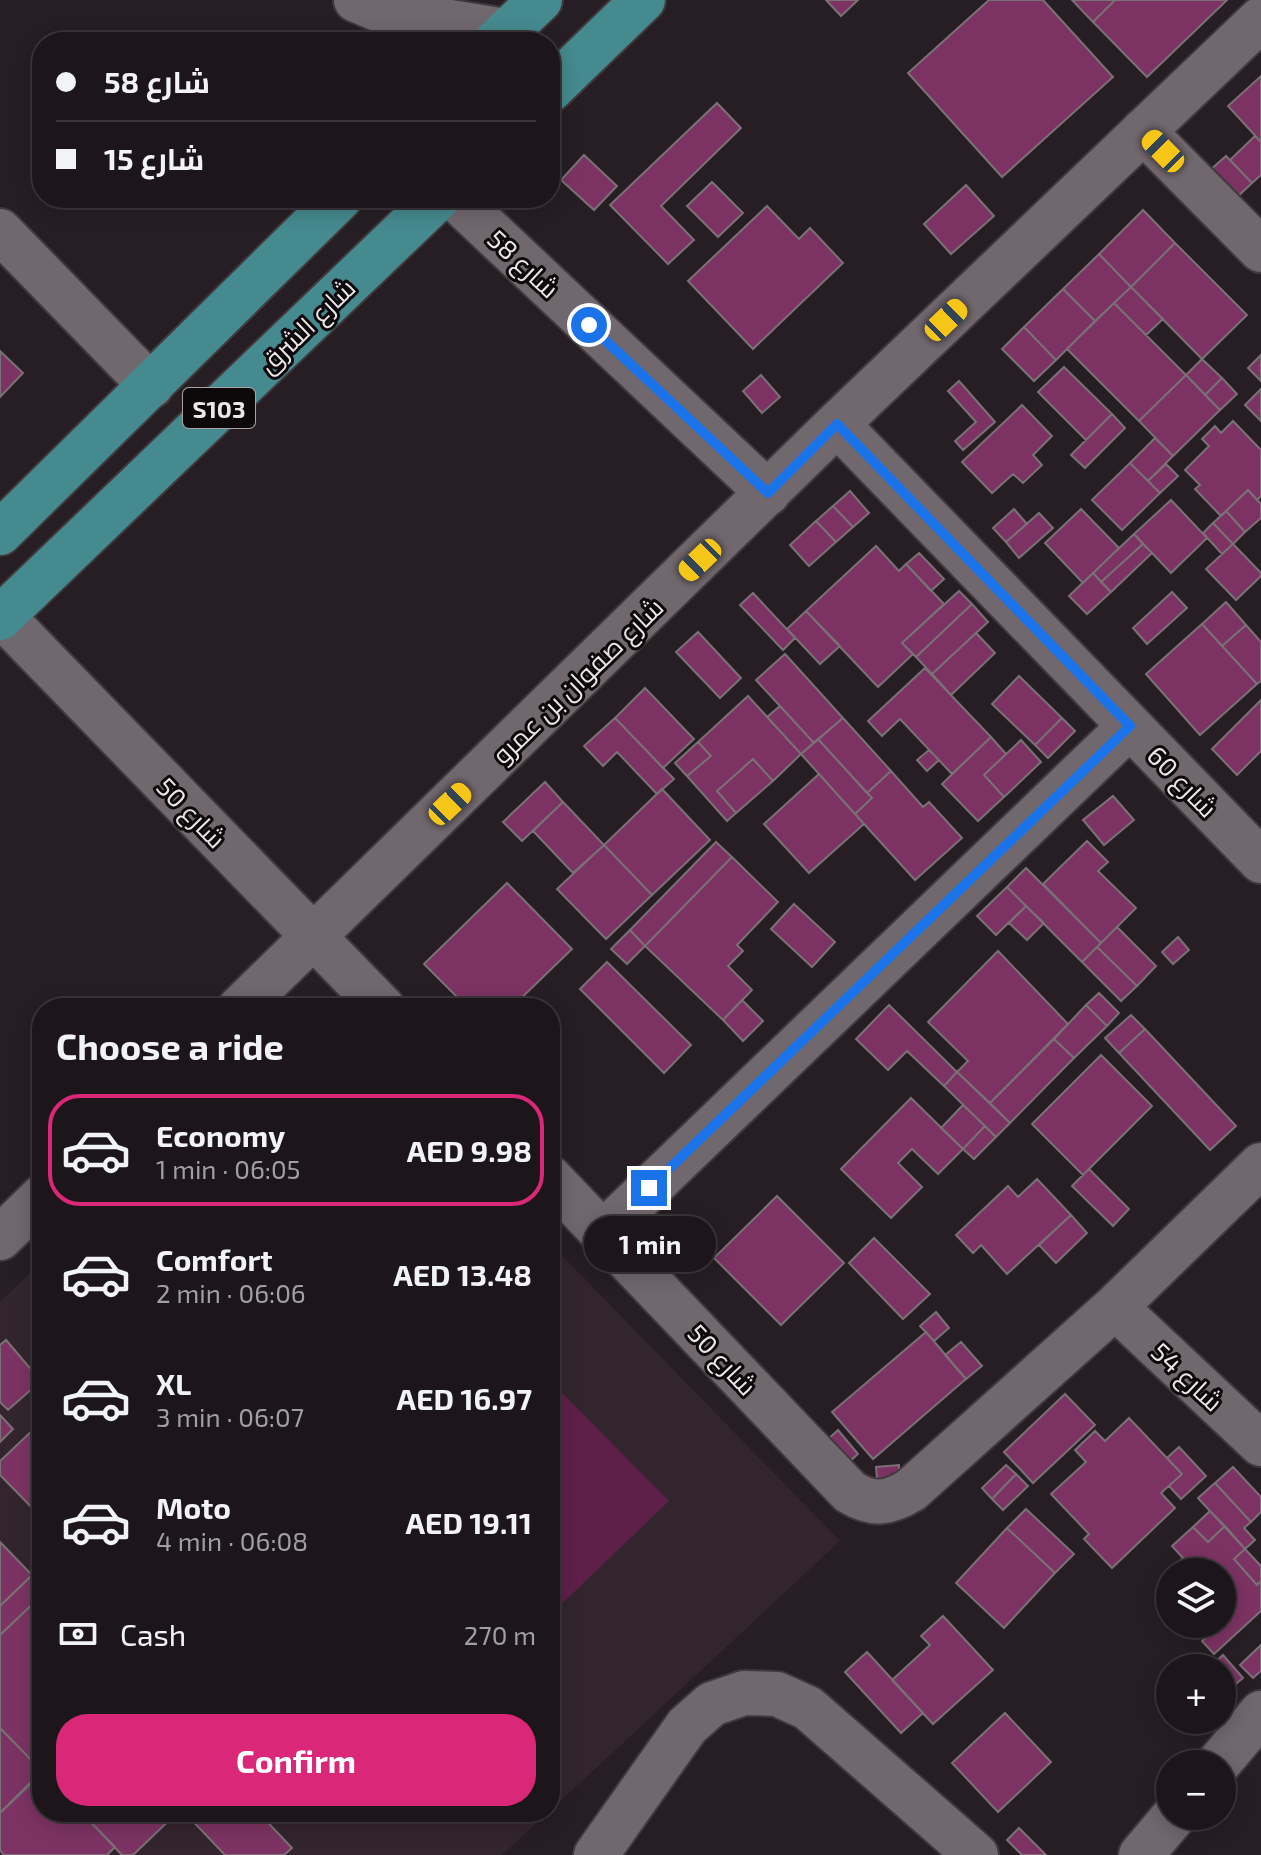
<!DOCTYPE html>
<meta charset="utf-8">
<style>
:root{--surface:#1c161a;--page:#251f23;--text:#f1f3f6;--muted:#a09fa2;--line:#3a3539;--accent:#db2777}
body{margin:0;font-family:"Exo 2",Cairo,sans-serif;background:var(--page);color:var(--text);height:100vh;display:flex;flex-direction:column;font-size:30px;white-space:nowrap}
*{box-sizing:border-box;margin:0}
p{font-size:26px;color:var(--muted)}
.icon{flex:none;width:44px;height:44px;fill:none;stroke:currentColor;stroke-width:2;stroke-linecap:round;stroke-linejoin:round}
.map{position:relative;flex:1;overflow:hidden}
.sheet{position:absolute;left:32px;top:998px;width:528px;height:824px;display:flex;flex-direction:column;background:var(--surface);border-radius:32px;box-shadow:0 4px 20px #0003,0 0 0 2px var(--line)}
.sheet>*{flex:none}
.banner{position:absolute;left:32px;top:32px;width:528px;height:176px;border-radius:32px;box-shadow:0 4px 20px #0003,0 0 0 2px var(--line);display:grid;align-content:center;height:176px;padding:0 24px;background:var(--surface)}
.fabs{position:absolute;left:1156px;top:1558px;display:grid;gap:16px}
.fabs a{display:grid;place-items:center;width:80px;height:80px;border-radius:50%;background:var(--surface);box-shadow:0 4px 20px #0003,0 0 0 2px var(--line);font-size:40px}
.end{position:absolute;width:36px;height:36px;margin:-18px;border:10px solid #1a73e8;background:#fff;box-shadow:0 0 0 4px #fff}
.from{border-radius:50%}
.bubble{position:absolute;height:56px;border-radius:28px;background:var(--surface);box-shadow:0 4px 20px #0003,0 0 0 2px var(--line);font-size:26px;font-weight:700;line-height:56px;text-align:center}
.car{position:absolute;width:24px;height:48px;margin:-24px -12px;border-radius:10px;box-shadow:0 0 6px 2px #0007;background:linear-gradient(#f5c518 24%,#345 0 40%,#f5c518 0 76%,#345 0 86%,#f5c518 0)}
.banner b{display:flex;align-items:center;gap:28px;height:76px;font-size:30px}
.banner b+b{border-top:2px solid var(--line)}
.banner i{width:20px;height:20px;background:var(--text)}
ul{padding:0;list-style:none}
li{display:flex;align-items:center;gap:24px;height:112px;margin:0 16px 12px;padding:0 8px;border:4px solid transparent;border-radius:32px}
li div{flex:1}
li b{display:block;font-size:30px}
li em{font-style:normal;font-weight:700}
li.active{border-color:var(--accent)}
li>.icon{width:72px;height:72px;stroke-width:1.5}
h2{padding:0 24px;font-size:36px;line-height:96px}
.pay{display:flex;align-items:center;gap:20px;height:88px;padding:0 24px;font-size:30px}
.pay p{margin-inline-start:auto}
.cta{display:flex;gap:16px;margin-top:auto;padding:16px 24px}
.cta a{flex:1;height:92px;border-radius:32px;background:var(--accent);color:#fff;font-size:32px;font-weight:700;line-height:92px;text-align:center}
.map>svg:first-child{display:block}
.built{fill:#33252d}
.green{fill:#5e2049}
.building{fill:#7c3363;stroke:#7a7176;stroke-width:2}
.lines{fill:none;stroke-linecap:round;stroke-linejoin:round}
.minor-casing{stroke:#3f393d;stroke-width:48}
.major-casing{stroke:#3f393d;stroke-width:48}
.minor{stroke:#71686d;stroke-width:44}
.major{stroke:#458a8f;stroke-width:44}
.route{stroke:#1a73e8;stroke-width:10}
.labels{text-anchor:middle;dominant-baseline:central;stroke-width:6;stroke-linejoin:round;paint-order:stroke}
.shield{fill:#0d090b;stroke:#a8a4a6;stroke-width:2}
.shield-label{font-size:24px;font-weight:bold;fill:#ebe6e9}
.street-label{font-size:26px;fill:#ebe6e9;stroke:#0d090b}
</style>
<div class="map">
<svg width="1261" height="1855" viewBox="0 0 1261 1855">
<rect width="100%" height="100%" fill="#261e23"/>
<!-- built -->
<path class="built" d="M 550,1243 L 840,1541 L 550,1811 Z
M 42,1261 L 42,1812 L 548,1812 L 502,1855 L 0,1855 L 0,1302 Z"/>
<!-- green -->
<path class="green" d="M 550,1381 L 669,1501 L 550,1615 Z"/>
<!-- building -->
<path class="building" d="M 826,0 L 858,0 L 841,16 Z
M 989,0 L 1043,0 L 1113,77 L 1002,177 L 908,73 Z
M 1072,0 L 1115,0 L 1093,22 Z
M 1115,0 L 1227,0 L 1147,77 L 1093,22 Z
M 1261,76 L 1261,142 L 1228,106 Z
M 717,103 L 741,128 L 661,206 L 694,240 L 668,264 L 610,205 Z
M 1255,136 L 1261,142 L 1261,175 L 1252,183 L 1230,160 Z
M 584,155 L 617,186 L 594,210 L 561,180 Z
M 1226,156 L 1252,183 L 1235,199 L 1209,171 Z
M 712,182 L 743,213 L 718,237 L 687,206 Z
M 966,185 L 994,216 L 951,254 L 924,224 Z
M 767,206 L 799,239 L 810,228 L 843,263 L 753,349 L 688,281 Z
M 1143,210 L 1175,243 L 1131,287 L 1099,254 Z
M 1175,243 L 1247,315 L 1202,359 L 1131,287 Z
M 1099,254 L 1131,287 L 1095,321 L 1063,289 Z
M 1131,287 L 1163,319 L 1146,335 L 1114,303 Z
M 1063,289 L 1095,321 L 1056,360 L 1024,327 Z
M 1114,303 L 1186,375 L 1139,421 L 1067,349 Z
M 1024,327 L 1056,360 L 1034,381 L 1002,349 Z
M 0,351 L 23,373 L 0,397 Z
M 1261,355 L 1261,381 L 1248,368 Z
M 1202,359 L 1222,378 L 1205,395 L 1186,375 Z
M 1064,367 L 1112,414 L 1086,440 L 1038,392 Z
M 761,375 L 780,397 L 762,413 L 743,391 Z
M 1186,375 L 1220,410 L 1173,456 L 1139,421 Z
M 1222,378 L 1237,394 L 1220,410 L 1205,395 Z
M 959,381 L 995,422 L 963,450 L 955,441 L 976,422 L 948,391 Z
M 1261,389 L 1261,421 L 1245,405 Z
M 1022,405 L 1052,436 L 1033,455 L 1042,465 L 1023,483 L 1013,474 L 992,493 L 962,462 Z
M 1112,414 L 1125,428 L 1085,468 L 1071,455 Z
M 1233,421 L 1261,450 L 1261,496 L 1257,500 L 1248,490 L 1221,516 L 1195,489 L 1200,485 L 1185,470 L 1209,446 L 1202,439 L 1215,426 L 1221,433 Z
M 1155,438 L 1173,456 L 1148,481 L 1130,463 Z
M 1130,463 L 1160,493 L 1122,530 L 1092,500 Z
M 1166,464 L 1178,476 L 1160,493 L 1148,481 Z
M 1248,490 L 1261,504 L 1261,518 L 1245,532 L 1226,511 Z
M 850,491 L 869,513 L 853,527 L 833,506 Z
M 1171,500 L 1207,538 L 1171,573 L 1134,534 Z
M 833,506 L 853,527 L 836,542 L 816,521 Z
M 1014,509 L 1027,524 L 1006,542 L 993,528 Z
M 1081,509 L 1119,548 L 1083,583 L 1045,543 Z
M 1226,511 L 1245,532 L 1233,544 L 1213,523 Z
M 1039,513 L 1053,528 L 1019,558 L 1006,542 Z
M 816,521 L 836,542 L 809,566 L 790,545 Z
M 1213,523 L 1233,544 L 1222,554 L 1203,533 Z
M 1134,534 L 1143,544 L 1101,582 L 1093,573 Z
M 1143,544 L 1152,553 L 1111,592 L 1101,582 Z
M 1233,544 L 1261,573 L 1261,576 L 1236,600 L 1206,569 Z
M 876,546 L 899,571 L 906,564 L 944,604 L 902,643 L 913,654 L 878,687 L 806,611 Z
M 919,553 L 944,579 L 931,591 L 906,564 Z
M 1093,573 L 1111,592 L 1087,614 L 1069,596 Z
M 959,591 L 972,604 L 916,657 L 902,643 Z
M 1172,592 L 1187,608 L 1147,644 L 1133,628 Z
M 753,593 L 795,638 L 783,650 L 740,605 Z
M 1226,602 L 1246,625 L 1222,646 L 1202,624 Z
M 972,604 L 988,622 L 932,674 L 916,657 Z
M 806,611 L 840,646 L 820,664 L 787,629 Z
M 1202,624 L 1257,684 L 1200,735 L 1146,674 Z
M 1246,625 L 1261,642 L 1261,681 L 1257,684 L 1222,646 Z
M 698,632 L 741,678 L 720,698 L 676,652 Z
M 976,633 L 995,653 L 951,695 L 932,674 Z
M 785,654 L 843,718 L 814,743 L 756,680 Z
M 925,668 L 991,737 L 952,774 L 900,719 L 882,736 L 868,721 Z
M 1019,676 L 1062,718 L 1035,745 L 992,704 Z
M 645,688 L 694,739 L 663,768 L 615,718 Z
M 748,696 L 801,754 L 773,781 L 753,759 L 717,791 L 736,813 L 727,821 L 687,776 L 711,756 L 698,742 Z
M 1261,700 L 1261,751 L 1237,775 L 1212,749 Z
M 780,706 L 814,743 L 801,754 L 767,717 Z
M 615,718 L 674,779 L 657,794 L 617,752 L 603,766 L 584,746 Z
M 843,718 L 891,771 L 867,793 L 818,739 Z
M 1062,718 L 1075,731 L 1048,758 L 1035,745 Z
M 991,737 L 1006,754 L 984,775 L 1004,797 L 978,821 L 942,784 Z
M 818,739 L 872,798 L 855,814 L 801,754 Z
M 1021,740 L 1041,762 L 1004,797 L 984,775 Z
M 698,742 L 711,756 L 687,776 L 675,763 Z
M 929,750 L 939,760 L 927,771 L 917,760 Z
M 753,759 L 773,781 L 736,813 L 717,791 Z
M 891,771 L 923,807 L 929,802 L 962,838 L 915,880 L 855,814 L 872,798 L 867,793 Z
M 819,774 L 864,824 L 809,873 L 764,824 Z
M 545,782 L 563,802 L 522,841 L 503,822 Z
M 662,789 L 710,840 L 652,895 L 604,845 Z
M 1113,796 L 1134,820 L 1104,845 L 1083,820 Z
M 563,802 L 604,845 L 573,873 L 533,831 Z
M 1087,841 L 1108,862 L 1098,871 L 1136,908 L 1101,943 L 1043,884 Z
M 716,842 L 732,857 L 645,946 L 630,930 Z
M 604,845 L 652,895 L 606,939 L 557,889 Z
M 732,857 L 778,902 L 737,945 L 743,951 L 728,966 L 752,990 L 723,1020 L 645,946 Z
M 1026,868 L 1101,943 L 1082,962 L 1007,887 Z
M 507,883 L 572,949 L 511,1008 L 468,1008 L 424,964 Z
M 1007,887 L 1026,906 L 996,935 L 977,916 Z
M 794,904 L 835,942 L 812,967 L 771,929 Z
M 1026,906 L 1044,923 L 1027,940 L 1009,923 Z
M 1117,927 L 1156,966 L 1137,986 L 1097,947 Z
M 630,930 L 645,946 L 627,964 L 611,949 Z
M 1178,937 L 1189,950 L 1173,964 L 1162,952 Z
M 1097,947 L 1137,986 L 1121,1001 L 1082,962 Z
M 998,951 L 1068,1024 L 990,1103 L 957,1072 L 968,1061 L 928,1022 Z
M 607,962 L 691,1045 L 664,1073 L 580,989 Z
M 1099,993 L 1119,1013 L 1107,1026 L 1086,1005 Z
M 742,1000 L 763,1021 L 743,1041 L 723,1020 Z
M 889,1005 L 957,1072 L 944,1086 L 907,1051 L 888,1070 L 856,1039 Z
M 1086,1005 L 1107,1026 L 1074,1058 L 1054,1039 Z
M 1131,1015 L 1145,1029 L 1119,1053 L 1105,1038 Z
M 1145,1029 L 1236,1126 L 1210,1150 L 1119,1053 Z
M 1054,1039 L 1074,1058 L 1010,1123 L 990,1103 Z
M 1101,1055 L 1152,1106 L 1083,1175 L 1032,1124 Z
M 957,1072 L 1010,1123 L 996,1137 L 944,1086 Z
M 911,1098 L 963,1149 L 938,1174 L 912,1149 L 898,1163 L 922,1187 L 891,1218 L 841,1169 Z
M 963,1105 L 985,1126 L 963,1149 L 941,1128 Z
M 985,1126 L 996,1137 L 974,1159 L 963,1149 Z
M 1089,1169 L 1129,1209 L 1113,1226 L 1072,1186 Z
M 1037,1179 L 1071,1215 L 1007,1274 L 981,1245 L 973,1253 L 956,1235 L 1008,1186 L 1018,1197 Z
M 777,1196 L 844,1263 L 781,1325 L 714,1258 Z
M 1071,1215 L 1087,1233 L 1056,1263 L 1039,1245 Z
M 682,1217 L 714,1255 L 696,1270 L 664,1232 Z
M 874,1238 L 930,1294 L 903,1319 L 849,1263 Z
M 936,1312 L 949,1328 L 934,1341 L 920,1326 Z
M 926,1332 L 966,1379 L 873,1459 L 832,1412 Z
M 6,1340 L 41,1381 L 8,1410 L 0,1402 L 0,1345 Z
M 961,1342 L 982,1366 L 966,1379 L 945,1355 Z
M 1065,1394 L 1095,1425 L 1033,1483 L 1004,1452 Z
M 0,1415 L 13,1429 L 0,1442 Z
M 1129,1418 L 1182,1474 L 1161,1493 L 1175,1508 L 1112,1568 L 1084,1539 L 1089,1534 L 1051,1494 L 1086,1462 L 1075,1450 L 1095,1431 L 1105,1441 Z
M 35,1428 L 42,1435 L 42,1518 L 0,1475 L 0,1461 Z
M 838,1430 L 858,1454 L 847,1464 L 827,1440 Z
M 1179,1447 L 1206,1476 L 1181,1499 L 1169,1486 L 1182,1474 L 1167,1458 Z
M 899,1465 L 899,1477 L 877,1479 L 876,1467 Z
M 1006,1465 L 1016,1474 L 992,1499 L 982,1488 Z
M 1233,1467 L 1261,1497 L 1261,1512 L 1251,1522 L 1215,1483 Z
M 1016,1474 L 1028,1486 L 1003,1510 L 992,1499 Z
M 1215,1483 L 1251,1522 L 1244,1528 L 1255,1540 L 1245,1549 L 1198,1498 Z
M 1026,1509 L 1074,1554 L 1055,1573 L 1007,1528 Z
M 1210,1511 L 1225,1526 L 1208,1542 L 1193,1527 Z
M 1225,1526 L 1245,1549 L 1234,1559 L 1257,1585 L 1261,1581 L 1261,1611 L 1214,1654 L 1202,1641 L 1212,1632 L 1205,1624 L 1222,1624 L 1222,1572 L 1170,1572 L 1170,1586 L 1162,1577 L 1183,1558 L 1172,1546 L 1193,1527 L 1208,1542 Z
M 1007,1528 L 1055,1573 L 1004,1628 L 956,1583 Z
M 0,1542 L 32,1575 L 0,1606 Z
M 1245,1549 L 1261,1566 L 1261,1581 L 1257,1585 L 1234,1559 Z
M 42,1566 L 42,1595 L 0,1635 L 0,1606 Z
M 42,1595 L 42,1771 L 0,1728 L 0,1635 Z
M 943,1616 L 993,1670 L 933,1724 L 892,1680 L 930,1645 L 921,1636 Z
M 1261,1645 L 1261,1671 L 1253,1678 L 1240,1665 Z
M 867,1652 L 923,1713 L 901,1733 L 845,1672 Z
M 1223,1655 L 1243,1678 L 1230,1689 L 1222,1680 L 1222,1668 L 1211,1666 Z
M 1005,1713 L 1051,1762 L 998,1812 L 952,1763 Z
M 0,1728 L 42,1771 L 0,1813 Z
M 42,1773 L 42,1812 L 81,1812 L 115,1847 L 107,1855 L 4,1855 L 0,1850 L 0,1813 Z
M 81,1812 L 178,1812 L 133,1855 L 122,1855 Z
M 184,1812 L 258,1812 L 292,1848 L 284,1855 L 225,1855 Z
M 1019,1828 L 1046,1855 L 1022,1855 L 1007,1840 Z"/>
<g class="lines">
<defs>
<path id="minor" d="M 356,0 L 382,11 L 506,31
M 1143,131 L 1261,250
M 455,198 L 768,493
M 0,231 L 151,386
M 837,424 L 1261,861
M 2,616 L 383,1008
M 240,1008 L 837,424 L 1261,19
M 550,1178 L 850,1492 C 873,1506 888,1504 911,1490 L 1115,1307 L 1261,1165
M 604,1232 L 1130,726
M 0,1238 L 42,1197
M 1115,1307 L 1261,1444
M 1218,1764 L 1261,1713
M 596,1855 L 687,1726 L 712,1704 L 744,1693 L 777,1694 L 808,1708 L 976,1855
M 1141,1855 L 1174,1816"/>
<path id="major" d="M 496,42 L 540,0
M 550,90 L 643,0
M 0,533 L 340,198
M 0,618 L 438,198"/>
</defs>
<!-- minor casing -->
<use href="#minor" class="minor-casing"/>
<!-- major casing -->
<use href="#major" class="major-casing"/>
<!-- minor -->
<use href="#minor" class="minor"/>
<!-- major -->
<use href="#major" class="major"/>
</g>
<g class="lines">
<!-- route -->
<path class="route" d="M 589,325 L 768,493 L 837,424 L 1130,726 L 649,1188"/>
</g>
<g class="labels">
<!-- shield labels -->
<rect class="shield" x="183" y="388" width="72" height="40" rx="6"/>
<g class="shield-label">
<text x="219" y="408">S103</text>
</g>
<!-- street labels -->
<g class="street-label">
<text transform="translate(524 263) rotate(43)">شارع 58</text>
<text transform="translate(306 325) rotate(-44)">شارع الشرق</text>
<text transform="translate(577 680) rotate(-44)">شارع صفوان بن عمرو</text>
<text transform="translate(1183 781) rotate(46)">شارع 60</text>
<text transform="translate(192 812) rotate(46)">شارع 50</text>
<text transform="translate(723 1359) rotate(47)">شارع 50</text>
<text transform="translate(1188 1376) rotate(43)">شارع 54</text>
</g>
</g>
</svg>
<div class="fabs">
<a><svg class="icon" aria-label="layers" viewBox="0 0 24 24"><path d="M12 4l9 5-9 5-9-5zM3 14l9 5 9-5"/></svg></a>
<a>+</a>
<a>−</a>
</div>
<i class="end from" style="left:589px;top:325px"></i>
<i class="end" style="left:649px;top:1188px"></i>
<div class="bubble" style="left:584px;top:1216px;width:132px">1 min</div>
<i class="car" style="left:1163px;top:151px;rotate:315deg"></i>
<i class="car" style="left:946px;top:320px;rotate:46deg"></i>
<i class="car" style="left:700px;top:560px;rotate:226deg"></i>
<i class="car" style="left:450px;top:804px;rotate:46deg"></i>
<div class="banner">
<b><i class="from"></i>شارع 58</b>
<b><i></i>شارع 15</b>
</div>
<section class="sheet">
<h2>Choose a ride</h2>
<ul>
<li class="active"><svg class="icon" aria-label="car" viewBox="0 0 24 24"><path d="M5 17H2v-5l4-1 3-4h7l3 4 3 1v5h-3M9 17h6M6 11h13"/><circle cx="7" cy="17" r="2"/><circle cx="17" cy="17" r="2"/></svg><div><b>Economy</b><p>1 min · 06:05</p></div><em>AED 9.98</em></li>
<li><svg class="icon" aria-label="car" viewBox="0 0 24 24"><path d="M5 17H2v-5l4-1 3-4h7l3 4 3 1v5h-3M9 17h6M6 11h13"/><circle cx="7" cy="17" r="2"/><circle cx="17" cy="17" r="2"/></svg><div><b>Comfort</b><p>2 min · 06:06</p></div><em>AED 13.48</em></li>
<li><svg class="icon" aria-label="car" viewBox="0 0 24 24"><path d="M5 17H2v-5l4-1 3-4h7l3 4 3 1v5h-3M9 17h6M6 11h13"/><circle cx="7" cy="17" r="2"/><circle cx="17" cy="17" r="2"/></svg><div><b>XL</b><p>3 min · 06:07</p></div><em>AED 16.97</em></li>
<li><svg class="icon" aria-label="car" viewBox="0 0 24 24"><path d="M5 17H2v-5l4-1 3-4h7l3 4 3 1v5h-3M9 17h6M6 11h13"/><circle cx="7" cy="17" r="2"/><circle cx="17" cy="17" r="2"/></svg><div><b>Moto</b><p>4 min · 06:08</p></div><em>AED 19.11</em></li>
</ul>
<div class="pay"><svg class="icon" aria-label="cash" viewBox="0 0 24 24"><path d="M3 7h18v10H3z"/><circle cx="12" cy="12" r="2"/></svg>Cash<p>270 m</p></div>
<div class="cta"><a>Confirm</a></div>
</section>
</div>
